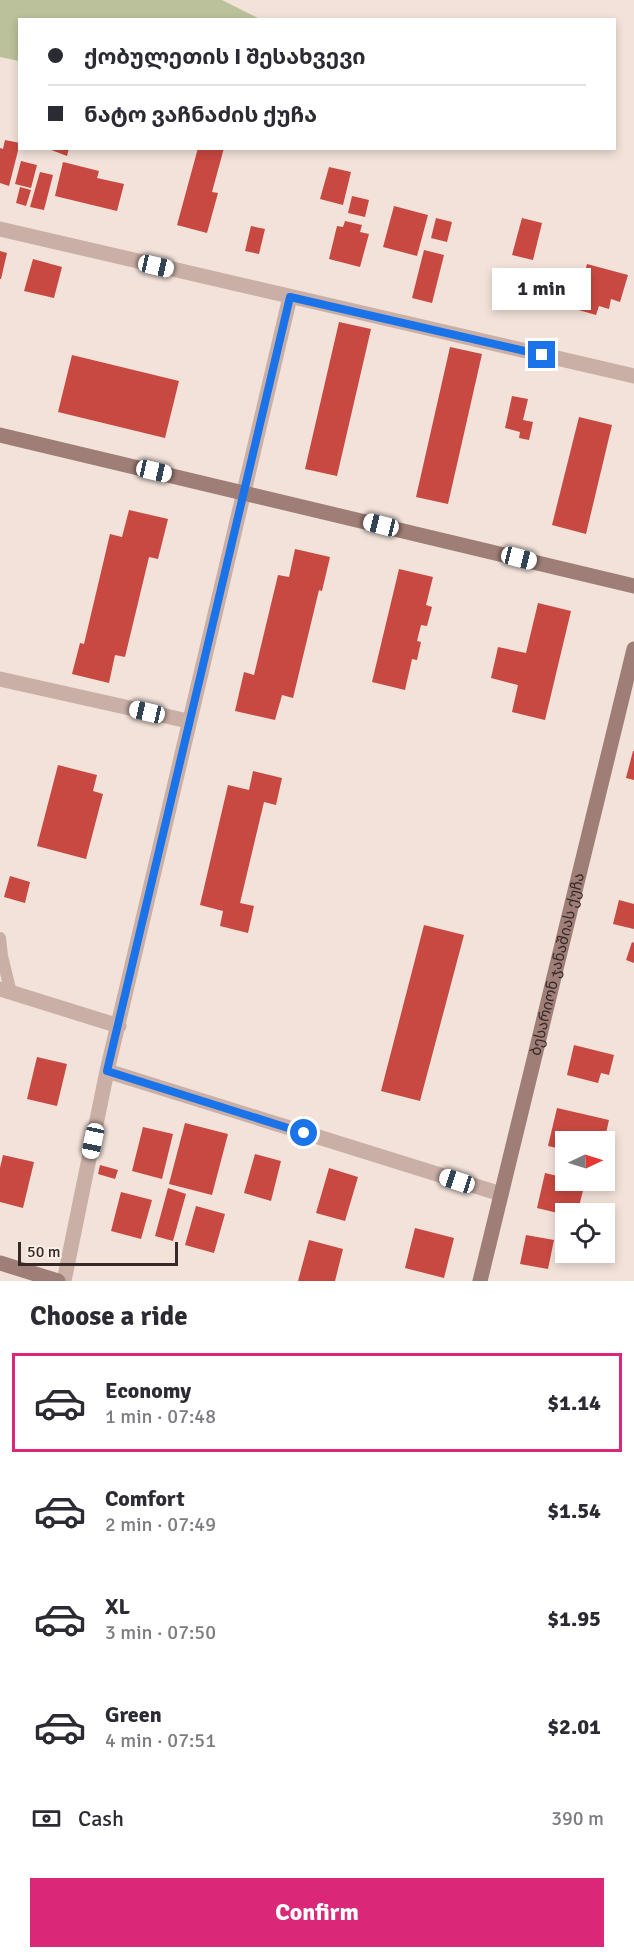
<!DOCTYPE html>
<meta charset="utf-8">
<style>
:root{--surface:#fff;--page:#f7f7f7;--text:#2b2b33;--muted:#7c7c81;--line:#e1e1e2;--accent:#db2777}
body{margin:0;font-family:Signika,"Noto Sans Georgian",sans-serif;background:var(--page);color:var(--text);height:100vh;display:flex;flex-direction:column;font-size:22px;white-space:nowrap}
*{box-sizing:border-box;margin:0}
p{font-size:20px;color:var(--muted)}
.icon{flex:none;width:33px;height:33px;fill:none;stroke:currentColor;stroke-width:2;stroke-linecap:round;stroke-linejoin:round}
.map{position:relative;height:1281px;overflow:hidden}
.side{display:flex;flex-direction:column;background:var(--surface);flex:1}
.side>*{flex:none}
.guide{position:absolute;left:18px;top:18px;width:598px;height:132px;border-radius:0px;box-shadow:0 3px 9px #0003;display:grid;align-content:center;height:132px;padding:0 30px;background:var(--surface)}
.needle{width:39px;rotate:86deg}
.controls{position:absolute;left:555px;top:1131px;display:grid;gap:12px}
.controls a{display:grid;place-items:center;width:60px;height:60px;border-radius:0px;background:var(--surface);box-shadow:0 3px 9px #0003;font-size:30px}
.scale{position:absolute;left:18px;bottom:15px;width:160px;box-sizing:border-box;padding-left:6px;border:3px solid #362927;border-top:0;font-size:16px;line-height:21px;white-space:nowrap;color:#362927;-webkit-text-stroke:4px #faede6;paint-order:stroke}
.end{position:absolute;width:27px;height:27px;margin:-14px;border:8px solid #1a73e8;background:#fff;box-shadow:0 0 0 3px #fff}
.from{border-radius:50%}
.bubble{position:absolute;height:42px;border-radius:0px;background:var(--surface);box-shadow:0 3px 9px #0003;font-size:20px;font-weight:700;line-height:42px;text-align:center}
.car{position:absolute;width:18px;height:36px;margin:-18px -9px;border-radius:8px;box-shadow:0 0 4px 2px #0007;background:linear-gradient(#fff 24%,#345 0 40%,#fff 0 76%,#345 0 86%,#fff 0)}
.guide b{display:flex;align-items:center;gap:21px;height:57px;font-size:22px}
.guide b+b{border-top:2px solid var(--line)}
.guide i{width:15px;height:15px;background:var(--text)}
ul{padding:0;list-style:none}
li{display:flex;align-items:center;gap:18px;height:99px;margin:0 12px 9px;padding:0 18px;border:3px solid transparent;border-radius:0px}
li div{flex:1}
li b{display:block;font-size:22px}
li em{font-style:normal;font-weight:700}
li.on{border-color:var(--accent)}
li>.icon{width:54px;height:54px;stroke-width:1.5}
h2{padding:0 30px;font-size:27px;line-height:72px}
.pay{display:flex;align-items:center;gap:15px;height:66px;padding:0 30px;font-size:22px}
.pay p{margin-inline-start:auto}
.action{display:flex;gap:12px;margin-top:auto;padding:12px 30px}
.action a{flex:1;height:69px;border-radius:0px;background:var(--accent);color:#fff;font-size:24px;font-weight:700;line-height:69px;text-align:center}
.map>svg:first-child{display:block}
.green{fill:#bbc19a}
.building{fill:#c84941}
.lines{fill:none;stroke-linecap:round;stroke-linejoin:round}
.lane{stroke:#caafa6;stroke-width:12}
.street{stroke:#caafa6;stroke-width:15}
.secondary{stroke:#9e7e77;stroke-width:15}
.route{stroke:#1a73e8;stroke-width:8}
.labels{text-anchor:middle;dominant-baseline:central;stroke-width:6;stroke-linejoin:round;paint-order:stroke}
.street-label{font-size:15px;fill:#362927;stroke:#faede6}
</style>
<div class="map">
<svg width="634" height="1281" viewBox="0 0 634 1281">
<rect width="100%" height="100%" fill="#f2e2da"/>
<!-- green -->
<path class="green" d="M 0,0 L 222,0 L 260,19 L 20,20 L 19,61 L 0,57 Z"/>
<!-- building -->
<path class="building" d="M 5,140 L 20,143 L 9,186 L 0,183 L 0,148 L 3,149 Z
M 46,148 L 69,148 L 67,156 Z
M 198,148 L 224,148 L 212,192 L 218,193 L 207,233 L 177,225 Z
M 21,161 L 37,165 L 31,188 L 15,184 Z
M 63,162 L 99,171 L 97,178 L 124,184 L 117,211 L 55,196 Z
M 329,167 L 351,172 L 343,205 L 320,199 Z
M 40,172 L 53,175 L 44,210 L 30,207 Z
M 20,187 L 31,190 L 26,206 L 16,203 Z
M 352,196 L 369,200 L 365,217 L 348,213 Z
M 394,206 L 428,215 L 417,256 L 383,247 Z
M 436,218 L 452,222 L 447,242 L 431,238 Z
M 522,218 L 542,223 L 533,260 L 512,255 Z
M 345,221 L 362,225 L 360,232 L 369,234 L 360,267 L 329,259 L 337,226 L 343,227 Z
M 251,226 L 265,229 L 259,254 L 245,251 Z
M 424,250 L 444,255 L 432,303 L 412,298 Z
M 0,251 L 7,253 L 1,279 L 0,279 Z
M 33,259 L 62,267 L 54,298 L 24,291 Z
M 587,264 L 628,275 L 620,302 L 611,299 L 609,309 L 599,306 L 596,315 L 575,309 Z
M 532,268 L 560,275 L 554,298 L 527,292 Z
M 339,322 L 371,329 L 337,476 L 305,469 Z
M 450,347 L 482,354 L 448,504 L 416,497 Z
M 72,355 L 179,381 L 165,438 L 58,412 Z
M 512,396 L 528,399 L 523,420 L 533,422 L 529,440 L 519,438 L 520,432 L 505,428 Z
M 579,417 L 612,425 L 586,534 L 552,525 Z
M 129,510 L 168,519 L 158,559 L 149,557 L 125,657 L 115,655 L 109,683 L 72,674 L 80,643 L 84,644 L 110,534 L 122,537 Z
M 295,549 L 330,557 L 322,591 L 319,590 L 293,698 L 282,695 L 275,720 L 235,711 L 244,672 L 254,675 L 278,575 L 289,577 Z
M 399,569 L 433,577 L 426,605 L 432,607 L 427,626 L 421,625 L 417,641 L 421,642 L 417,660 L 412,659 L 405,690 L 372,682 Z
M 538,603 L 571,611 L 545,720 L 512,712 L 518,685 L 491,678 L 498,647 L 526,653 Z
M 633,751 L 634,751 L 634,780 L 626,778 Z
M 58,765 L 97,775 L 93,791 L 103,794 L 86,859 L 37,846 Z
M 253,771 L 282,778 L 276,805 L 264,802 L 240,903 L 254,906 L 248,933 L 220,926 L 223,911 L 200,905 L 228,785 L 249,790 Z
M 10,876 L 30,882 L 25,903 L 4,897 Z
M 619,900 L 634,904 L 634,929 L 613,924 Z
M 424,925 L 464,935 L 420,1101 L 381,1091 Z
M 632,942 L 634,943 L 634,963 L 626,960 Z
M 574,1045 L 614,1055 L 609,1075 L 601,1073 L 598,1083 L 567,1075 Z
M 37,1057 L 67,1064 L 57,1106 L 27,1099 Z
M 557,1108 L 609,1120 L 604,1142 L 566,1142 L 566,1150 L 548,1146 Z
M 185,1123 L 228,1134 L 212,1195 L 169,1184 Z
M 143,1127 L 173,1134 L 162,1179 L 132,1171 Z
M 255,1154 L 281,1161 L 271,1201 L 244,1193 Z
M 3,1155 L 34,1162 L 23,1208 L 0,1202 L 0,1168 Z
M 100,1165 L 118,1170 L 115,1179 L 98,1174 Z
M 329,1168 L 358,1177 L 345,1221 L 316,1213 Z
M 545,1173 L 566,1178 L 566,1180 L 585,1183 L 577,1214 L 566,1214 L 566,1215 L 537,1208 Z
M 168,1188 L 186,1194 L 173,1241 L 155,1236 Z
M 121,1192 L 152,1200 L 141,1239 L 111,1231 Z
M 196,1206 L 225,1214 L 214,1253 L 185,1245 Z
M 415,1228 L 454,1238 L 444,1278 L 405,1268 Z
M 526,1235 L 554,1240 L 548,1269 L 520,1264 Z
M 309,1240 L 343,1249 L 335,1281 L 298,1281 Z"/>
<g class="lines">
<!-- lane -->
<path class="lane" d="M 0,938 L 2,956 L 11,993"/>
<!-- street -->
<path class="street" d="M 0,229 L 634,376
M 0,679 L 188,721
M 0,989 L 119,1026
M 107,1071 L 501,1194
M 64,1281 L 107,1071 L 290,297"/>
<!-- secondary -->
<g class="secondary">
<path d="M 0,435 L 634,586"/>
<path d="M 0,1263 L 58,1281"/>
<path id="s1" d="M 480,1281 L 634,649"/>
</g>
</g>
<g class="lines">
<!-- route -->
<path class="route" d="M 304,1133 L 107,1071 L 290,297 L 542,355"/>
</g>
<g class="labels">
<!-- street labels -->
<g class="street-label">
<text stroke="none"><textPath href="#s1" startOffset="326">ბესარიონ ჯანაშიას ქუჩა</textPath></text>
</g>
</g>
</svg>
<div class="controls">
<a><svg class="needle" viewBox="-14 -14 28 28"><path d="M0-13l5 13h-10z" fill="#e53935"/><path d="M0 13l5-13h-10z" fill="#7c7c81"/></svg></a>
<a><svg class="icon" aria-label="locate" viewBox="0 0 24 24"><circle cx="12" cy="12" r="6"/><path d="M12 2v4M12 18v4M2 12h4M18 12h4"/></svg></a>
</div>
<div class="scale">50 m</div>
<i class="end from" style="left:304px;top:1133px"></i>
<i class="end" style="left:542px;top:355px"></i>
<div class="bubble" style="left:492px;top:268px;width:99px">1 min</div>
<i class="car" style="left:156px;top:266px;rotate:103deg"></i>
<i class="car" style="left:154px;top:471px;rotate:103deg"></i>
<i class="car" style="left:381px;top:525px;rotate:284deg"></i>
<i class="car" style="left:519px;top:558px;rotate:104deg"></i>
<i class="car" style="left:147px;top:712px;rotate:283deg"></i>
<i class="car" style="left:93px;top:1141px;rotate:192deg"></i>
<i class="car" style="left:457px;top:1181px;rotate:288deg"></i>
<div class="guide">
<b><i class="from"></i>ქობულეთის I შესახვევი</b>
<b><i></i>ნატო ვაჩნაძის ქუჩა</b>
</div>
</div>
<section class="side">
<h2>Choose a ride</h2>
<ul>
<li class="on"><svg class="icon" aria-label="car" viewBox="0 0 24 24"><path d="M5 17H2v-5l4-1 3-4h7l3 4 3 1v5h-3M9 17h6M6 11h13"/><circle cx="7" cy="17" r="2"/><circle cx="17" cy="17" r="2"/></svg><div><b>Economy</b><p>1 min · 07:48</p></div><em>$1.14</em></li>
<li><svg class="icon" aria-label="car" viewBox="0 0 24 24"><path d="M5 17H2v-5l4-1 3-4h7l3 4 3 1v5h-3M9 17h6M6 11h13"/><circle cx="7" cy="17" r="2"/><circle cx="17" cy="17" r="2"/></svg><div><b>Comfort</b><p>2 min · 07:49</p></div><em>$1.54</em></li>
<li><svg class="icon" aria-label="car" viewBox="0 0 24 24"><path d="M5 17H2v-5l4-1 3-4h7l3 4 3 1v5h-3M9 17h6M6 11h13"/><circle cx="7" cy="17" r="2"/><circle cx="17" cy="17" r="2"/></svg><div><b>XL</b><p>3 min · 07:50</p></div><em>$1.95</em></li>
<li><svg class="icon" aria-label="car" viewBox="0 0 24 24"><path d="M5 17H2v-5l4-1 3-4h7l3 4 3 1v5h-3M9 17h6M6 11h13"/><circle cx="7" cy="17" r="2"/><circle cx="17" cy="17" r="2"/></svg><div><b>Green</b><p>4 min · 07:51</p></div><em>$2.01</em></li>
</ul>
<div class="pay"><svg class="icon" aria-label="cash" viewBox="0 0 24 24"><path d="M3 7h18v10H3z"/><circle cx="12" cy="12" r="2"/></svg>Cash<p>390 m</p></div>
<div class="action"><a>Confirm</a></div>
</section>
